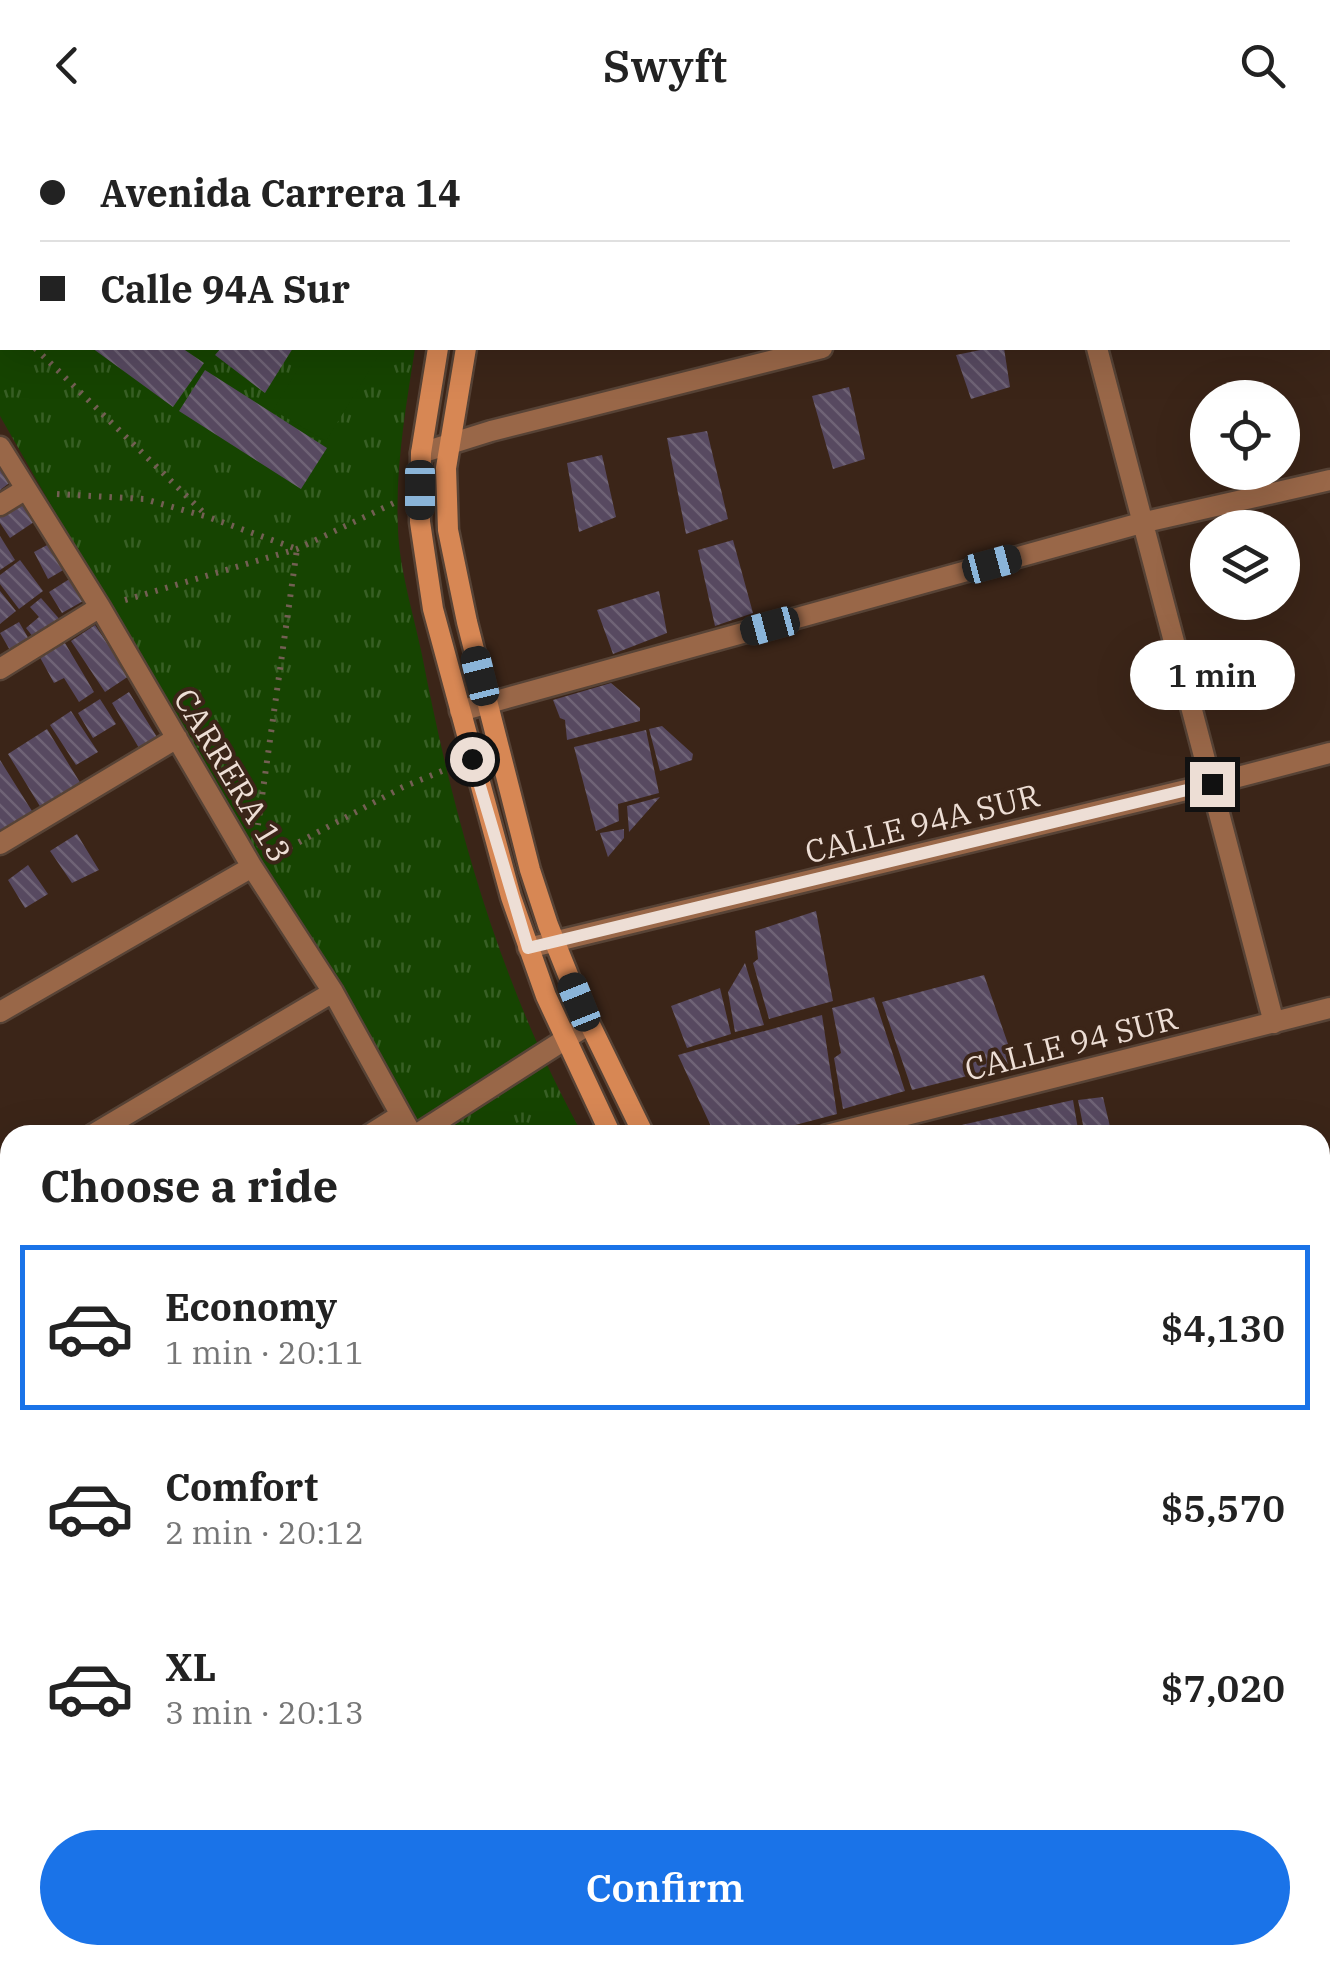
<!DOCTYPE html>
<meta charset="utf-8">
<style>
:root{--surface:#fff;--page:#f6f6f6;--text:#222;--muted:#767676;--line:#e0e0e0;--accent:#1a73e8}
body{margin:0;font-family:"IBM Plex Serif",serif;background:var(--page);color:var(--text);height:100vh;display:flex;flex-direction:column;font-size:38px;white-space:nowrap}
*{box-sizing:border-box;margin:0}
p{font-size:32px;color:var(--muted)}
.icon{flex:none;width:55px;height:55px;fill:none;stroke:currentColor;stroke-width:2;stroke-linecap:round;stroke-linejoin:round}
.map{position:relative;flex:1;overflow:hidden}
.sheet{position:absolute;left:0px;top:995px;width:1330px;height:840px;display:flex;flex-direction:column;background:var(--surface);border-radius:30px 30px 0 0;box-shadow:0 10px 40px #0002}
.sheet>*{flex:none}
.guide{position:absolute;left:0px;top:0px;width:1330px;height:220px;box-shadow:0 10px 40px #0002;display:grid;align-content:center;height:220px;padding:0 40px;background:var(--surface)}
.tools{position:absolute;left:1190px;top:250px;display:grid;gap:20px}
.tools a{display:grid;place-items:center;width:110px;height:110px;border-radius:50%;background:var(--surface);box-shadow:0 10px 40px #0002;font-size:50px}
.end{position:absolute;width:45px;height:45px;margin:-22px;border:12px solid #edded5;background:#111;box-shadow:0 0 0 5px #111}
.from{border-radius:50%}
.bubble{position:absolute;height:70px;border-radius:35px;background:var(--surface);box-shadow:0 10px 40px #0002;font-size:32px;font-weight:600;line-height:70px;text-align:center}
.car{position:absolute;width:30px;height:60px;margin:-30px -15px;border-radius:12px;box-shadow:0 0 8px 2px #0007;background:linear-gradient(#222 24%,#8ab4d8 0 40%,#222 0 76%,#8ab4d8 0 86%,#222 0)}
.guide b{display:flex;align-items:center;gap:35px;height:95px;font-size:38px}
.guide b+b{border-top:2px solid var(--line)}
.guide i{width:25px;height:25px;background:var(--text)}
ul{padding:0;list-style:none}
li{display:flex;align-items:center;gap:30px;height:165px;margin:0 20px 15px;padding:0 20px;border:5px solid transparent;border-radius:0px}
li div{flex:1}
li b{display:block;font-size:38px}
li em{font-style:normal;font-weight:600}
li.active{border-color:var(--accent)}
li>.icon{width:90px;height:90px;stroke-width:1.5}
h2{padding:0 40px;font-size:45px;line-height:120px}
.primary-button{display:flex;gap:20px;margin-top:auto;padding:20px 40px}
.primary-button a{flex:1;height:115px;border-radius:60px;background:var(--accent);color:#fff;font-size:40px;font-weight:600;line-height:115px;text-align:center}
header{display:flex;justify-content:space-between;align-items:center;height:130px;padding:0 40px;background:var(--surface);font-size:45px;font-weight:600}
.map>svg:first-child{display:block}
.grass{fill:url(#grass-tufts)}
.pitch{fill:#164401}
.building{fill:url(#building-back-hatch)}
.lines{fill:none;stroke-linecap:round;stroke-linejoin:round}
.minor-casing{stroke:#574336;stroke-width:25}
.tertiary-casing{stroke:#574336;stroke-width:25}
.secondary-casing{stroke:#574336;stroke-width:25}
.path{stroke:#735f53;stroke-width:6;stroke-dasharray:2.5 8;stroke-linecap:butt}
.minor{stroke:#996748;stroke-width:20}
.tertiary{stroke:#996748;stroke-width:20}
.secondary{stroke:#d78754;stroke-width:20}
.route{stroke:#edded5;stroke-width:12}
.labels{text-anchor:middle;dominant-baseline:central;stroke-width:8;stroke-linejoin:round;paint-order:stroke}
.street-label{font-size:32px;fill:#edded5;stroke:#3b2518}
</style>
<header><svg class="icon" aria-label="back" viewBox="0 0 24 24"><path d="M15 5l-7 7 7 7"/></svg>Swyft<svg class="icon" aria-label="search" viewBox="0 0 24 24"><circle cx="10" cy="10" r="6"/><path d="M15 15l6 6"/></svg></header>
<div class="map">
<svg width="1330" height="1835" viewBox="0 0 1330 1835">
<defs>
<pattern id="grass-tufts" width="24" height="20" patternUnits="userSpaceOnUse" patternTransform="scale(2.5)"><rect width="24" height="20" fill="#164401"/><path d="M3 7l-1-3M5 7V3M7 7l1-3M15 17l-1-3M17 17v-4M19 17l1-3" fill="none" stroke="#385f25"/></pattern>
<pattern id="building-back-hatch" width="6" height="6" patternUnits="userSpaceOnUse" patternTransform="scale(2.5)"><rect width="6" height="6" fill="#574960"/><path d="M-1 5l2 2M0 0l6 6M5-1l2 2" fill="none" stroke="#6f6376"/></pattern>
</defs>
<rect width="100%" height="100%" fill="#3b2518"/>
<!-- grass -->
<path class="grass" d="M 0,0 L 422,2 L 2,2 L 2,218 L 415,218 C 406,277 395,338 398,399 C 399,438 414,486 422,525 C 454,691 500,856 583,1005 L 426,1005 L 100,461 L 0,286 Z
M 809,1825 L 926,1825 L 930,1835 L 813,1835 Z"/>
<!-- pitch -->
<path class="pitch" d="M 311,218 L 383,218 L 326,311 L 273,280 Z"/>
<!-- building -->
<path class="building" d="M 92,218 L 182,218 L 204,233 L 173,277 Z
M 221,218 L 293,218 L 265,263 L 215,225 Z
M 990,218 L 1004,218 L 1010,257 L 971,269 L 956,225 Z
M 205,240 L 327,318 L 301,359 L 179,281 Z
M 849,257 L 865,329 L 833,339 L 812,266 Z
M 707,301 L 728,389 L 686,404 L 667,308 Z
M 602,325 L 616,387 L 579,402 L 567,333 Z
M 0,333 L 12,351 L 0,360 Z
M 20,371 L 34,392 L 10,408 L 0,393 L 0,384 Z
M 0,406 L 15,430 L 0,440 Z
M 733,410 L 753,483 L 715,496 L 698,420 Z
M 49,414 L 65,439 L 48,449 L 34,422 Z
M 20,430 L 43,461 L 19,479 L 0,454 L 0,445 Z
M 71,448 L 85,470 L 62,483 L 49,462 Z
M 0,461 L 16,481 L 0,494 Z
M 659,461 L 667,503 L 613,524 L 597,480 Z
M 41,468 L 62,492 L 37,512 L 26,498 L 39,487 L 30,477 Z
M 19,492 L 30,511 L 11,522 L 0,503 Z
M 95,495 L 129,546 L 105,562 L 71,511 Z
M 62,508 L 94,562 L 79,572 L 64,548 L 54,553 L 37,522 Z
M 611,553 L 640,578 L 640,591 L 567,610 L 565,590 L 560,588 L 553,570 Z
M 129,562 L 160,612 L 142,623 L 112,573 Z
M 100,569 L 116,594 L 93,608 L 78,583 Z
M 71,581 L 98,622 L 76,635 L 50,595 Z
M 662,596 L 693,624 L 692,630 L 660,641 L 649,599 Z
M 47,599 L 81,654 L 41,678 L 8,624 Z
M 646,600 L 659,663 L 618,674 L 619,691 L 596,701 L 574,617 Z
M 0,630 L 32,681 L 0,702 Z
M 660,667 L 629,702 L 627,676 Z
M 624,699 L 624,708 L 608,727 L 600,703 Z
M 77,704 L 99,740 L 72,753 L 50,721 Z
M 28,735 L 48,764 L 25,778 L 8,750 Z
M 816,781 L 833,871 L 769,889 L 753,833 L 758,829 L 755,801 Z
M 745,833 L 764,895 L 735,902 L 728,862 Z
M 984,845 L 1015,934 L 912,960 L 882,872 Z
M 720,858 L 731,904 L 687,918 L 671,876 Z
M 874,867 L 905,961 L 843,979 L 834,928 L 841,923 L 832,878 Z
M 822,885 L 837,984 L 757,1005 L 715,1005 L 678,925 Z
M 1103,967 L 1112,1005 L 1085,1005 L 1078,970 Z
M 1073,970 L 1079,1005 L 927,1005 L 926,1003 Z
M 1320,1196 L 1330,1254 L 1330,1261 L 1320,1264 Z
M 1330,1268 L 1330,1369 L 1320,1371 L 1320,1271 Z
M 1330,1394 L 1330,1447 L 1320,1450 L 1320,1397 Z
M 1330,1453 L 1330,1494 L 1325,1496 L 1320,1478 L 1320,1455 Z
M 1330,1502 L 1330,1541 L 1329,1541 L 1320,1505 Z
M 1320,1561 L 1330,1595 L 1330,1604 L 1320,1606 Z
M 1321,1812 L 1328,1835 L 1286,1835 L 1283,1825 L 1320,1825 Z
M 594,1825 L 619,1825 L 621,1835 L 585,1835 L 583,1829 Z
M 623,1825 L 656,1825 L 659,1835 L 626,1835 Z
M 715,1825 L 779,1825 L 781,1833 L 718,1835 Z
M 1244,1825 L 1276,1825 L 1279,1835 L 1247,1835 Z"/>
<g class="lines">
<defs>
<path id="minor" d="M 1041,0 L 1041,2
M 705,2 L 714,0
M 1328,88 L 1330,87
M 1097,218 L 1274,893
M 0,317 L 100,477 L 252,737 L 333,862 L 412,1005
M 421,323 L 491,301 L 822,218
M 0,375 L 26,359
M 0,539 L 100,477
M 460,581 L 1141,393 L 1330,350
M 0,714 L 177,608
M 528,818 L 1211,654 L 1330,623
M 0,882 L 252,737
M 92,1005 L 333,862
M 369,1005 L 401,985
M 416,1005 L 589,894
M 827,1005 L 1330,878
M 0,1060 L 10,1054
M 1320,1135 L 1330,1133
M 0,1218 L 10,1234
M 0,1299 L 10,1297
M 1320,1393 L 1330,1390
M 0,1472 L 10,1469
M 0,1605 L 10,1603
M 1320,1643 L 1330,1640
M 0,1769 L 10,1767
M 301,1825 L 303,1835
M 799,1825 L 804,1835"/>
<path id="tertiary" d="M 479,1835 L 518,1825"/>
<path id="secondary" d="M 462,0 L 462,2
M 498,2 L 499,0
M 438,218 L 421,323 L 420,392 L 433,479 L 511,767 L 546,866 L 611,1005
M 466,218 L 446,338 L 448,400 L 467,492 L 530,740 L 548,795 L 579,872 L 644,1005
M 954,1825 L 958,1835
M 987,1825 L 991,1835"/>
</defs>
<!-- minor casing -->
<use href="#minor" class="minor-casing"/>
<!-- tertiary casing -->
<use href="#tertiary" class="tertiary-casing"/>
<!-- secondary casing -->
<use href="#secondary" class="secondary-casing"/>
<!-- path -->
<path class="path" d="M 0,186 L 2,188
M 35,218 L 207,386
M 57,364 L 144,369 L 208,387 L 297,419 L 258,695
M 125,470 L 297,419 L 394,373
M 271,727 L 403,657 L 452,637
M 563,1825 L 565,1835"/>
<!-- minor -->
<use href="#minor" class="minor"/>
<!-- tertiary -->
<use href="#tertiary" class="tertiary"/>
<!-- secondary -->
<use href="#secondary" class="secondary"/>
</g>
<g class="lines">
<!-- route -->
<path class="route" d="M 472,629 L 528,818 L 1212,654"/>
</g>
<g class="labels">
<!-- street labels -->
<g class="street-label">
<text transform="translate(233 645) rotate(59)">CARRERA 13</text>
<text transform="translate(922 693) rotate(-14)">CALLE 94A SUR</text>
<text transform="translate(1071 913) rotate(-14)">CALLE 94 SUR</text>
</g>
</g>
</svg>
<div class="tools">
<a><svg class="icon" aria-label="locate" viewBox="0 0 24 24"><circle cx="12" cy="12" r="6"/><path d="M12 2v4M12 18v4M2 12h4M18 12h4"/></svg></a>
<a><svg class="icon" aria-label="layers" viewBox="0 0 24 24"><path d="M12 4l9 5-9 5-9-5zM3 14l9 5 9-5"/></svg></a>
</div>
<i class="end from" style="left:472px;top:629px"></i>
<i class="end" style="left:1212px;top:654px"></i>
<div class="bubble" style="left:1130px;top:510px;width:165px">1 min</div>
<i class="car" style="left:420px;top:360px;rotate:180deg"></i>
<i class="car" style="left:992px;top:434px;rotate:75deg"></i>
<i class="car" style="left:770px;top:496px;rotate:255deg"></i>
<i class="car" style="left:480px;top:546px;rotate:346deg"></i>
<i class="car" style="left:579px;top:872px;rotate:338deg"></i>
<div class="guide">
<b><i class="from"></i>Avenida Carrera 14</b>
<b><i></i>Calle 94A Sur</b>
</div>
<section class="sheet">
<h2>Choose a ride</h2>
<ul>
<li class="active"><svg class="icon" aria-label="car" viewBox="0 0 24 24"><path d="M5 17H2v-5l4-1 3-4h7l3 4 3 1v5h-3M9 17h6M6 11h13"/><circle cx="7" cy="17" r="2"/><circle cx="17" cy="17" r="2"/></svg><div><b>Economy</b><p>1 min · 20:11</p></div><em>$4,130</em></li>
<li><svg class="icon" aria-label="car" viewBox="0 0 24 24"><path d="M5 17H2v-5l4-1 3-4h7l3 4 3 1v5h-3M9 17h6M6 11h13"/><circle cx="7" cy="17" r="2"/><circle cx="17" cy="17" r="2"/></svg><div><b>Comfort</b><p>2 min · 20:12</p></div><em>$5,570</em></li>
<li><svg class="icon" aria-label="car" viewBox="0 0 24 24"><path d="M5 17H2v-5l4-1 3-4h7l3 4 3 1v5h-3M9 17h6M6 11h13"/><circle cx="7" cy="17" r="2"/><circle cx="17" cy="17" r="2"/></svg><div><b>XL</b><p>3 min · 20:13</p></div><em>$7,020</em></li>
</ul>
<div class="primary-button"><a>Confirm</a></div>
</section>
</div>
